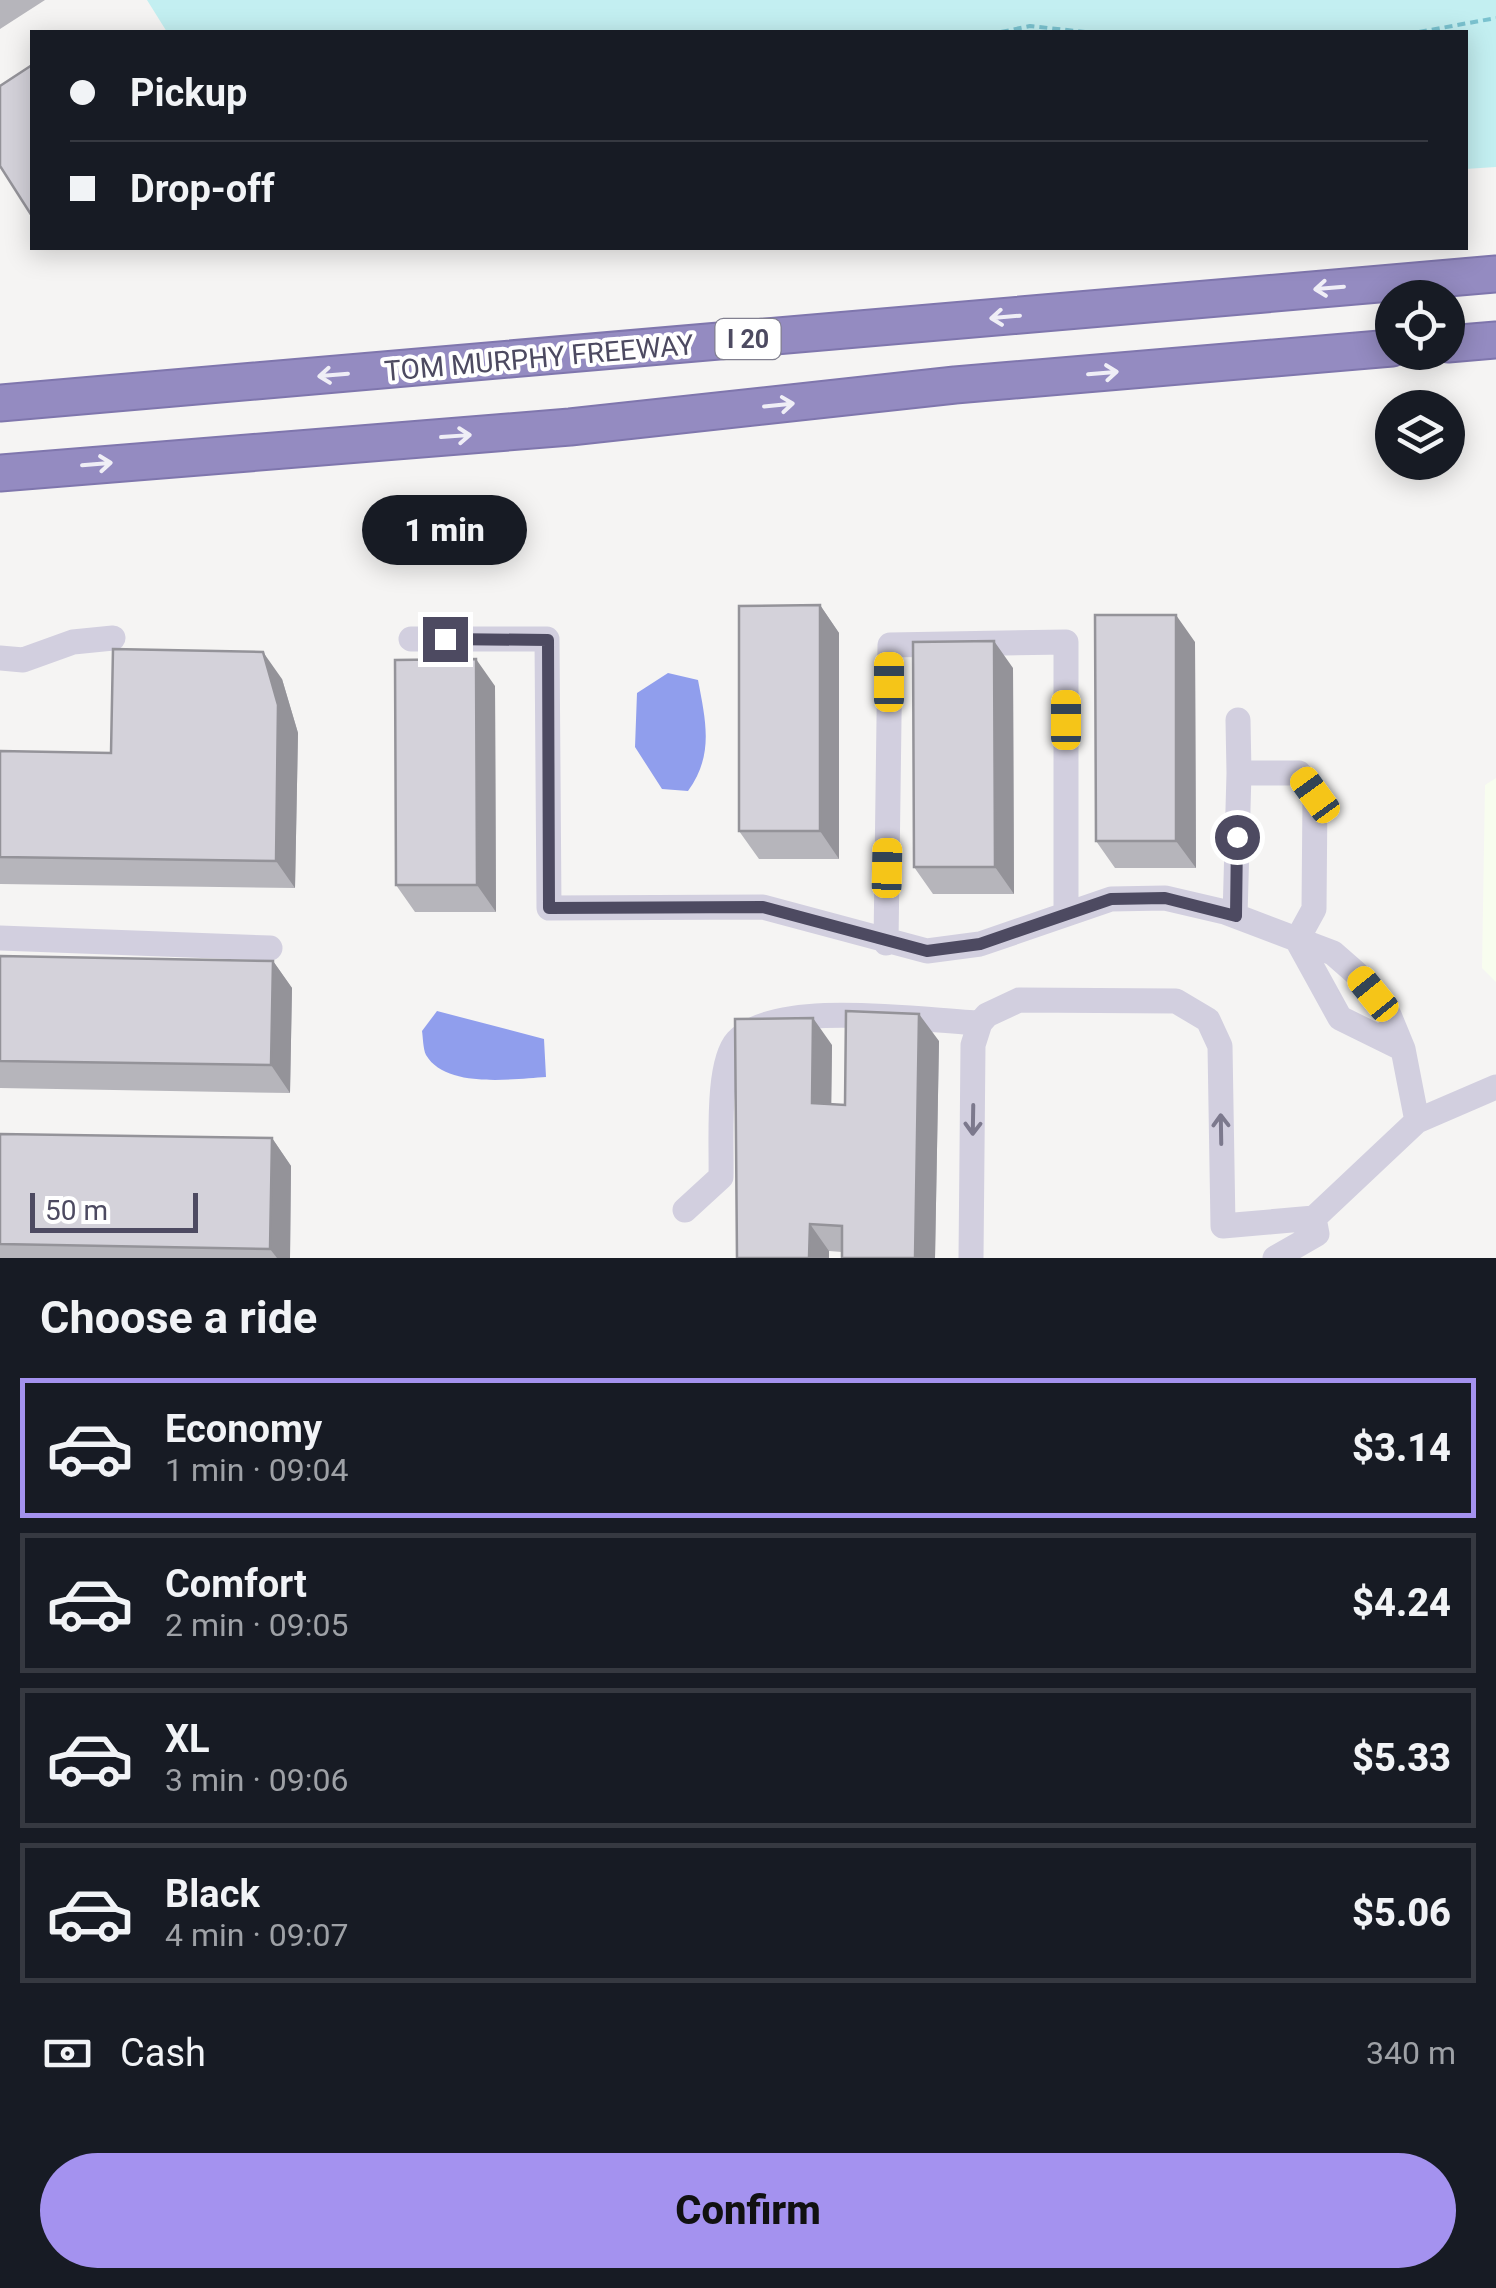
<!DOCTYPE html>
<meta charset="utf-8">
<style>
:root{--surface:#171b24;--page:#20242c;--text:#f1f3f6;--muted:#9ea1a6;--line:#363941;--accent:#a492ef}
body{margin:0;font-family:Roboto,sans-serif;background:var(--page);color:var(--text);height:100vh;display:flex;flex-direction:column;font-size:38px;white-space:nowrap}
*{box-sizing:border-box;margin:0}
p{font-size:32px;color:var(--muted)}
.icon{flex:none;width:55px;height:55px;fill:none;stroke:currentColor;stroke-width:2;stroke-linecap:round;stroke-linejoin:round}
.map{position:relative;height:1258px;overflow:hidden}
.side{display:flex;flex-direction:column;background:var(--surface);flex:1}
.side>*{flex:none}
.hud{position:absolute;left:30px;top:30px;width:1438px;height:220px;border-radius:0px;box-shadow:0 5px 25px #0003;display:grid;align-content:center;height:220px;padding:0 40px;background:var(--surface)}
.controls{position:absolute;left:1375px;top:280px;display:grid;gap:20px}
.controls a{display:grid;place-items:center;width:90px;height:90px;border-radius:50%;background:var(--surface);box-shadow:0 5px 25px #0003;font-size:50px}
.scale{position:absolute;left:30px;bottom:25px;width:168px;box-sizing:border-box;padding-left:10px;border:5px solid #4d4a61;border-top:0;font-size:28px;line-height:35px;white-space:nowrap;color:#4d4a61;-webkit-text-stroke:8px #fff;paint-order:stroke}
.end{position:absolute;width:45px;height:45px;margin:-22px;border:12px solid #4d4a61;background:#fff;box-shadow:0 0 0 5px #fff}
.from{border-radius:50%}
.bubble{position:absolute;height:70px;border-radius:35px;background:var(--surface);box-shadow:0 5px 25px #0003;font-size:32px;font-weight:800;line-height:70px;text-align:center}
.car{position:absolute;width:30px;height:60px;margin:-30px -15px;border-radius:12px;box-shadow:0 0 8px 2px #0007;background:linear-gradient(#f5c518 24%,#345 0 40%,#f5c518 0 76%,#345 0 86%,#f5c518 0)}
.hud b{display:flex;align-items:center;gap:35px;height:95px;font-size:38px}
.hud b+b{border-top:2px solid var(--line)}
.hud i{width:25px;height:25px;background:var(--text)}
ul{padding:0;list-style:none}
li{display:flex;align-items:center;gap:30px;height:140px;margin:0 20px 15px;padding:0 20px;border:5px solid var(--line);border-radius:0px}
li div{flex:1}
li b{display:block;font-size:38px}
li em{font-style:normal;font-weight:800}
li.current{border-color:var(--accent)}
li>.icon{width:90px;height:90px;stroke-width:1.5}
h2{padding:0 40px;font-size:45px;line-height:120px}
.pay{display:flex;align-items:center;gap:25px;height:110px;padding:0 40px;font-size:38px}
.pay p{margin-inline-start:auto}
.cta{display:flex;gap:20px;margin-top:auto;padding:20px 40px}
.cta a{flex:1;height:115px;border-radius:60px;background:var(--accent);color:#111;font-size:40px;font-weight:800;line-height:115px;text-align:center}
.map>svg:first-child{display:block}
.commercial{fill:#f8fdef}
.green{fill:#c3eff1}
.water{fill:#909eed}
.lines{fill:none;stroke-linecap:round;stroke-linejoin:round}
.highway-casing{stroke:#7f76ad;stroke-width:39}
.path{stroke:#7ac2cf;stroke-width:4;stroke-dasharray:8 5;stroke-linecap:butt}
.minor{stroke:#d2cfdf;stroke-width:25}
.highway{stroke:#948bc1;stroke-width:35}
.wall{fill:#b6b5bb}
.shaded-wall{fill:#949399}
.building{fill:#d4d2da;stroke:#949399;stroke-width:2.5}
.oneway{stroke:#efeef6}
.oneway2{stroke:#7c798d}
.route{stroke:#4d4a61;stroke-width:12}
.labels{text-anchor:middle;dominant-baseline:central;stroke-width:8;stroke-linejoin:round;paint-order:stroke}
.shield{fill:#fff;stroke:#828090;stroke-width:2.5}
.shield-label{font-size:25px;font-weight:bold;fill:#4d4a61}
.street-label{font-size:28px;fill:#4d4a61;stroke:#fff}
</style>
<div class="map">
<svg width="1496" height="1258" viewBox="0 0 1496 1258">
<rect width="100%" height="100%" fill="#f5f4f3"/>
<!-- commercial -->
<path class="commercial" d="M 1496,778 L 1496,982 L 1482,968 L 1485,785 Z"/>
<!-- green -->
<path class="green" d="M 147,0 L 1496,0 L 1496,167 L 1465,169 L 1465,32 L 167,32 Z"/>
<!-- water -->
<path class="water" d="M 668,673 L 698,680 C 706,722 714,755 688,791 L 662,789 L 635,747 L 637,693 Z
M 437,1011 L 544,1039 L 546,1077 C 513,1079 446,1089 426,1055 C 423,1049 423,1037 422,1031 Z"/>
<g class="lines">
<defs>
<path id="highway" d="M 1448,344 L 1496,340
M 0,403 L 1496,274
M 0,473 L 570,427 L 955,385 L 1392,348"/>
</defs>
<!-- highway casing -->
<use href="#highway" class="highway-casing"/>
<!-- path -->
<path class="path" d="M 1001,32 L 1030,26 L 1085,32
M 1419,32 L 1496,18"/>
<!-- minor -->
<path class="minor" d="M 411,639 L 547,639 L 549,908 L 763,907 L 927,951 L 980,944 L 1111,899 L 1165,898 L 1225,912 L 1333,953 L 1357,974 L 1389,1015 L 1403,1049 L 1417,1121
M 0,658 L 23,660 L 73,642 L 113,638
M 1238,720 L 1239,773
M 1235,916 L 1239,773 L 1299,773 L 1315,795 L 1314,909 L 1297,940
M 0,938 L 270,948
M 1297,940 L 1340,1018 L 1403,1049
M 886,943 L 890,645 L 1066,642 L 1066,913
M 685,1210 L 721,1177 C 722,1146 716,1064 737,1041 C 777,998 924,1021 980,1023
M 971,1258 L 973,1045 L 980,1023 L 987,1015 L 1019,1000 L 1176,1001 L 1208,1020 L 1220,1046 L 1223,1226 L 1314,1218 L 1417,1121 L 1496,1087
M 1275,1258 L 1317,1234 L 1314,1218"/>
<!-- highway -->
<use href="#highway" class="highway"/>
</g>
<!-- wall -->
<path class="wall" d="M 0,0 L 45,0 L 0,29 Z
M 820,605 L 839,633 L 839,859 L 759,859 L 739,831 Z
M 1195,642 L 1196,868 L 1115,868 L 1096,841 Z
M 1013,668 L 1014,894 L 933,894 L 914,867 Z
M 282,679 L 298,733 L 295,888 L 0,884 L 0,751 L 111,753 Z
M 495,686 L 496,912 L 415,912 L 396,885 Z
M 0,956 L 273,961 L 292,988 L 290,1093 L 0,1088 Z
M 939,1041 L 935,1258 L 842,1258 L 842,1252 L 829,1251 L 737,1258 L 832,1045 L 831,1104 L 845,1105 Z
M 0,1134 L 272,1138 L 291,1166 L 290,1258 L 0,1258 Z"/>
<!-- shaded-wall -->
<path class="shaded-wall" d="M 820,605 L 839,633 L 839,859 L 820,831 Z
M 1176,615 L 1195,642 L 1196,868 L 1176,841 Z
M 994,641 L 1013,668 L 1014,894 L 995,867 Z
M 263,652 L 282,679 L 298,733 L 295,888 L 276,861 Z
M 476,659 L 495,686 L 496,912 L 477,885 Z
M 273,961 L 292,988 L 290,1093 L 271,1065 Z
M 919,1014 L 939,1041 L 935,1258 L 915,1258 Z
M 813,1018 L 832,1045 L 831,1130 L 812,1103 Z
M 272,1138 L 291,1166 L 290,1258 L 277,1258 L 270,1249 Z
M 810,1224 L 829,1251 L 829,1258 L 809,1258 Z"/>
<!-- building -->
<path class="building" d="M 32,65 L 32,211 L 30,213 L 0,166 L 0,86 Z
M 820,605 L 820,831 L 739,831 L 739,606 Z
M 1095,615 L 1176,615 L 1176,841 L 1096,841 Z
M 994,641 L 995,867 L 914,867 L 913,642 Z
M 113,649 L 263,652 L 278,705 L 276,861 L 0,857 L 0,751 L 111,753 Z
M 476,659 L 477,885 L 396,885 L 395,660 Z
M 0,956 L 273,961 L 271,1065 L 0,1061 Z
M 846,1011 L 919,1014 L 915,1258 L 842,1258 L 842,1226 L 810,1224 L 809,1258 L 737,1258 L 735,1019 L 813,1018 L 812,1103 L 845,1105 Z
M 0,1134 L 272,1138 L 270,1249 L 0,1244 Z"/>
<!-- one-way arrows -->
<defs><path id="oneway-shaft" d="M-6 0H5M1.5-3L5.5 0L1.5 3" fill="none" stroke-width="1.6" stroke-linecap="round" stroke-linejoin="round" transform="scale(2.5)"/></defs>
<g class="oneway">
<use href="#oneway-shaft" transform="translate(1329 288) rotate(175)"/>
<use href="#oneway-shaft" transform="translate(1005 317) rotate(175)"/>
<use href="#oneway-shaft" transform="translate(1103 373) rotate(-5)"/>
<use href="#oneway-shaft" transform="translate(333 375) rotate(175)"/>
<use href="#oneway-shaft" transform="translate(779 405) rotate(-6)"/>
<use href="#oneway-shaft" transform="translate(456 436) rotate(-4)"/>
<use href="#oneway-shaft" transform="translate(97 464) rotate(-5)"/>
</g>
<g class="oneway2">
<use href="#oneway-shaft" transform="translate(973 1120) rotate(91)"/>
<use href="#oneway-shaft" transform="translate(1221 1129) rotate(-91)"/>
</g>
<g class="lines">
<!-- route -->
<path class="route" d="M 445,639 L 548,640 L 549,908 L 763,907 L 927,951 L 980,944 L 1111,899 L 1165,898 L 1236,916 L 1237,837"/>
</g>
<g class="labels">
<!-- shield labels -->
<rect class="shield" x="715.5" y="319" width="65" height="40" rx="8"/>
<g class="shield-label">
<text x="748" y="339">I 20</text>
</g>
<!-- street labels -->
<g class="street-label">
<text transform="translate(539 358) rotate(-5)">TOM MURPHY FREEWAY</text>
</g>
</g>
</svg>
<div class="controls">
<a><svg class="icon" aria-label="locate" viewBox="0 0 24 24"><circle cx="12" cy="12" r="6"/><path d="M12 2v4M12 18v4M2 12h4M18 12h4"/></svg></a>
<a><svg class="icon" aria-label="layers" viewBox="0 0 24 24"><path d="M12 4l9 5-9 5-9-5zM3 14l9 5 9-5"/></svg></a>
</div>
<div class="scale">50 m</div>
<i class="end from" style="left:1237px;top:837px"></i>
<i class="end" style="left:445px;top:639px"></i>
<div class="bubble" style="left:362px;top:495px;width:165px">1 min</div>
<i class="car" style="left:889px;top:682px;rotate:0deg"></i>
<i class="car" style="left:1066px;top:720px;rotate:0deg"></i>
<i class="car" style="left:1315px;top:795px;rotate:324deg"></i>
<i class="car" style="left:887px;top:868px;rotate:1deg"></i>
<i class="car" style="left:1373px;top:994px;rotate:321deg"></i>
<div class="hud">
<b><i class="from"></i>Pickup</b>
<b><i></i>Drop-off</b>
</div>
</div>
<section class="side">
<h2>Choose a ride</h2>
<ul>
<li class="current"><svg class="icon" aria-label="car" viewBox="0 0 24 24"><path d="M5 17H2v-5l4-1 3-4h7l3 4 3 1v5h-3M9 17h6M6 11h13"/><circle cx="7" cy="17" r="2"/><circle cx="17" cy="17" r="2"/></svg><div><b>Economy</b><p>1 min · 09:04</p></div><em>$3.14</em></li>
<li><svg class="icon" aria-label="car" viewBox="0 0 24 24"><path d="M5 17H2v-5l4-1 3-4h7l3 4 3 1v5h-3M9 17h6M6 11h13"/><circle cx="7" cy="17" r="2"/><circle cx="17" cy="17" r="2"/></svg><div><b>Comfort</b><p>2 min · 09:05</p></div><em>$4.24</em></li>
<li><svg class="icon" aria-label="car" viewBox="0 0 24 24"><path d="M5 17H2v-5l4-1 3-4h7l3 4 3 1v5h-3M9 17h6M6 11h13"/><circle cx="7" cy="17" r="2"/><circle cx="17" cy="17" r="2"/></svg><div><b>XL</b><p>3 min · 09:06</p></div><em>$5.33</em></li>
<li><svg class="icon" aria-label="car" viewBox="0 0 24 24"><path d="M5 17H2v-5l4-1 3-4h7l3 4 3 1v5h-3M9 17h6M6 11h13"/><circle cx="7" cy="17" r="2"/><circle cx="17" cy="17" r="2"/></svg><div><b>Black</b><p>4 min · 09:07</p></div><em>$5.06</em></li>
</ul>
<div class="pay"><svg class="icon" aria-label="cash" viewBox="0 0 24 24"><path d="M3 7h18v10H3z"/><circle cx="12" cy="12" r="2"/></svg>Cash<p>340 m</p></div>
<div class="cta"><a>Confirm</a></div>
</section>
